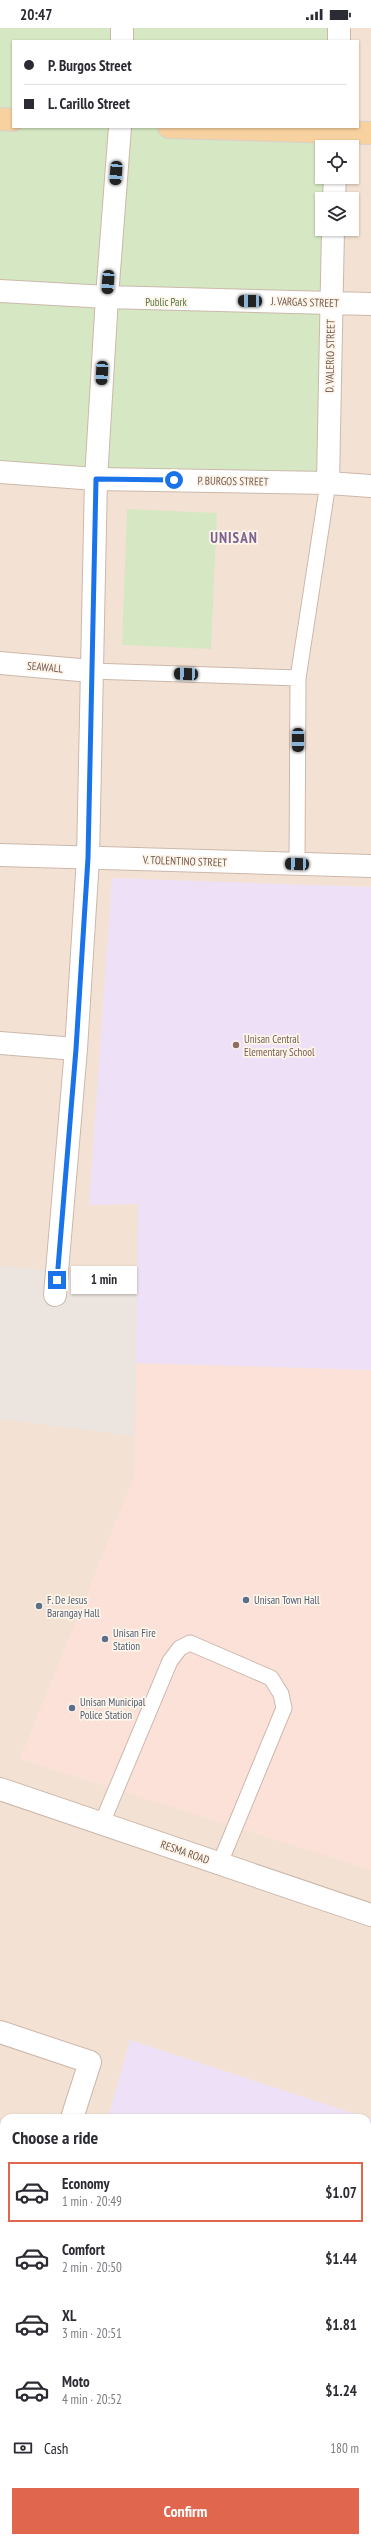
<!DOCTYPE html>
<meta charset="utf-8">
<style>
:root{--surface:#fff;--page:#f7f7f7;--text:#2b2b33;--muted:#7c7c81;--line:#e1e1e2;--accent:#e0664e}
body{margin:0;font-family:"PT Sans Narrow",sans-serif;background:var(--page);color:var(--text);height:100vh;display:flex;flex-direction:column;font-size:15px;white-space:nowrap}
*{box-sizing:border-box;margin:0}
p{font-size:13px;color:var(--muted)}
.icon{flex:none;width:22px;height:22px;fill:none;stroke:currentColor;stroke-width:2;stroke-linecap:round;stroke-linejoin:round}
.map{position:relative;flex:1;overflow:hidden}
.details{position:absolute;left:0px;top:2086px;width:371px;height:428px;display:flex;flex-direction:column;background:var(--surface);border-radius:12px 12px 0 0;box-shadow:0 1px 3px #0004}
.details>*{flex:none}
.top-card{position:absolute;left:12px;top:12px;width:347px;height:88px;border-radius:0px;box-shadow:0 1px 3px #0004;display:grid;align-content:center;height:88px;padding:0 12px;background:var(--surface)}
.fabs{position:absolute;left:315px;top:112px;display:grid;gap:8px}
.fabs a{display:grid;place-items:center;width:44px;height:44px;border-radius:0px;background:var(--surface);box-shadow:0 1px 3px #0004;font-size:20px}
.end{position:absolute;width:18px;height:18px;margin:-9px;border:5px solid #1a73e8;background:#fff;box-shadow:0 0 0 2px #fff}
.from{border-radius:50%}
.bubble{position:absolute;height:28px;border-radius:0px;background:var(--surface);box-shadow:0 1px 3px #0004;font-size:13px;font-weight:700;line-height:28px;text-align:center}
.car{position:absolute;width:12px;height:24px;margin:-12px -6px;border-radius:5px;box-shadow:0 0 3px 1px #0007;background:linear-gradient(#222 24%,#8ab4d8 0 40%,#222 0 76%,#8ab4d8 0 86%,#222 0)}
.top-card b{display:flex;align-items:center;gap:14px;height:38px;font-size:15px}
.top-card b+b{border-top:1px solid var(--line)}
.top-card i{width:10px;height:10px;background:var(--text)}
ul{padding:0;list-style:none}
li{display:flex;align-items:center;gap:12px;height:60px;margin:0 8px 6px;padding:0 4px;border:2px solid transparent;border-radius:0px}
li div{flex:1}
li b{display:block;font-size:15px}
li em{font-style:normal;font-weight:700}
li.current{border-color:var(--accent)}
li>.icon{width:36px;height:36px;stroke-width:1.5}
h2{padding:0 12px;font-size:18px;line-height:48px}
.pay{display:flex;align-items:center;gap:10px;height:44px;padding:0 12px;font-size:15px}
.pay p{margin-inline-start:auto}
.cta{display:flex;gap:8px;margin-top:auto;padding:8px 12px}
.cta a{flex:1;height:46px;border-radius:0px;background:var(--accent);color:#fff;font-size:16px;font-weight:700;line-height:46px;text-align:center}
.status{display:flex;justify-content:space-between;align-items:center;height:28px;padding:0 20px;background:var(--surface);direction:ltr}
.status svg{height:11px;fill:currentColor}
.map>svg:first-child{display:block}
.residential{fill:#f3e2d3;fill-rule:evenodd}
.commercial{fill:#fbe1d8}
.industrial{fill:#ebe4df}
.education{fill:#eee1f7}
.green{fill:#d5e8c3}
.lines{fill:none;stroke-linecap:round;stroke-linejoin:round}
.lane-casing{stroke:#ccb8ab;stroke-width:17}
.street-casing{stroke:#ccb8ab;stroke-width:24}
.primary-casing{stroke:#d8d0cd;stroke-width:24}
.lane{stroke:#fff;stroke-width:15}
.street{stroke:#fff;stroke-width:22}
.primary{stroke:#f7d19f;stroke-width:22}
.route{stroke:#1a73e8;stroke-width:5}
.education-dot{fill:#8d6e63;stroke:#fef5ea;stroke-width:1.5}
.service-dot{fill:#5c6f8a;stroke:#fef5ea;stroke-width:1.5}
.labels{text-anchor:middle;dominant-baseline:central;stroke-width:3.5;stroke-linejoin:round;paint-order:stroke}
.park-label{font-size:11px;fill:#567843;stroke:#fef5ea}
.street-label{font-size:11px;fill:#73574b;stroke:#fef5ea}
.education-label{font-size:11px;fill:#785e54;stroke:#fef5ea;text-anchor:start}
.service-label{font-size:11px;fill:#4e5e75;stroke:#fef5ea;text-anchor:start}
.district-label{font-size:15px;font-weight:bold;letter-spacing:1px;fill:#7d638f;stroke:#fef5ea}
</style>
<div class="status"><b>20:47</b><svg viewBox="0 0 49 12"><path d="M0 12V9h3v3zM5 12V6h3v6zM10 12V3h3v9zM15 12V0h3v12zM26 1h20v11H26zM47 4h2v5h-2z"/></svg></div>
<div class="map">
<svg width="371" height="2514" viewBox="0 0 371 2514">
<rect width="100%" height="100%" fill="#fbf1e4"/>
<!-- residential -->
<path class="residential" d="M 0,0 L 371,0 L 371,2514 L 0,2514 ZM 13,13 L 358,13 L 358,99 L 13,99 ZM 322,119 L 352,119 L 352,149 L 322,149 ZM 322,171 L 352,171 L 352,201 L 322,201 ZM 4,2090 L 367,2090 L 367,2510 L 4,2510 Z"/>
<!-- commercial -->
<path class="commercial" d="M 136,1335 L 371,1342 L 371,1842 L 20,1731 L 134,1449 Z"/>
<!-- industrial -->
<path class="industrial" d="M 0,1238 L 137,1251 L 135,1408 L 0,1391 Z"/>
<!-- education -->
<path class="education" d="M 112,850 L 371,859 L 371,1342 L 136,1335 L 138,1176 L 89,1177 Z
M 130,2012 L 371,2091 L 371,2514 L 84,2514 L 52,2510 L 367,2510 L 367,2090 L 108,2090 Z
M 4,2451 L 4,2504 L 0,2504 L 0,2465 Z"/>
<!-- green -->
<path class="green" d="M 0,0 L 339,0 L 339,13 L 13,13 L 13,99 L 336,99 L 336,119 L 322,119 L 322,149 L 335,149 L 335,171 L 322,171 L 328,455 L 0,441 Z
M 127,481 L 217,485 L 211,621 L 122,617 Z"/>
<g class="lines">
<defs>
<path id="lane" d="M 91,643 L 298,650
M 297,836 L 298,650 L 328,455
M 102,1795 L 170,1633 L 180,1620 L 190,1615 L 271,1650 L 281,1666 L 284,1680 L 220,1835"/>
<path id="street" d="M 122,13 L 122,0
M 339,13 L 339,0
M 337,119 L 337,99
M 334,171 L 335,149
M 0,263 L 107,269 L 371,276
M 0,444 L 96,451 L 328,455 L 371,458
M 328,455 L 333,201
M 0,635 L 91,643
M 0,827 L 371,838
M 0,1015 L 76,1021
M 55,1267 L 76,1021 L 88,830 L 96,451 L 107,269 L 120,99
M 0,1761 L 371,1887
M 0,2004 L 90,2034 L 72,2090
M 0,2272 L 4,2274
M 0,2324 L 4,2308"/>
<path id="primary" d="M 0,91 L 13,92
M 169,99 L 371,105"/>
</defs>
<!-- lane casing -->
<use href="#lane" class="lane-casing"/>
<!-- street casing -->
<use href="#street" class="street-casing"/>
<!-- primary casing -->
<use href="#primary" class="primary-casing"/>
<!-- lane -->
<use href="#lane" class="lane"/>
<!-- street -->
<use href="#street" class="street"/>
<!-- primary -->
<use href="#primary" class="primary"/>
</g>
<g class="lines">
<!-- route -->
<path class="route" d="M 57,1252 L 76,1021 L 88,830 L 96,451 L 174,452"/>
</g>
<!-- markers -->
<circle class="education-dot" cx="236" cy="1017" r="4"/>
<g class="service-dot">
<circle cx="246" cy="1572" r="4"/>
<circle cx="39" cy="1578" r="4"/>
<circle cx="105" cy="1611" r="4"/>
<circle cx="72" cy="1680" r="4"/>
</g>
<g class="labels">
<!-- park labels -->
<g class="park-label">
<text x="166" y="274">Public Park</text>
</g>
<!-- street labels -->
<g class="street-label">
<text transform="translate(305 274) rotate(2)">J. VARGAS STREET</text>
<text transform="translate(330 328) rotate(-89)">D. VALERIO STREET</text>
<text transform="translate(233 453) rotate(1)">P. BURGOS STREET</text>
<text transform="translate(45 639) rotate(5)">SEAWALL</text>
<text transform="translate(185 833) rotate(2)">V. TOLENTINO STREET</text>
<text transform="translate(185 1824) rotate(19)">RESMA ROAD</text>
</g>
<!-- education labels -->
<g class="education-label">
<text x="244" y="1011">Unisan Central<tspan x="244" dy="13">Elementary School</tspan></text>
</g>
<!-- service labels -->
<g class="service-label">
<text x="47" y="1572">F. De Jesus<tspan x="47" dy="13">Barangay Hall</tspan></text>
<text x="254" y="1572">Unisan Town Hall</text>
<text x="113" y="1605">Unisan Fire<tspan x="113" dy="13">Station</tspan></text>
<text x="80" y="1674">Unisan Municipal<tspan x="80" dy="13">Police Station</tspan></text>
</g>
<!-- district labels -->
<g class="district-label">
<text x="234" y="509">UNISAN</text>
</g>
</g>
</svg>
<div class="fabs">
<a><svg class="icon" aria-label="locate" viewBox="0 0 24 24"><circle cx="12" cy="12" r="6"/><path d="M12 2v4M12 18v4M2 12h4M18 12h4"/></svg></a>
<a><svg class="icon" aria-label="layers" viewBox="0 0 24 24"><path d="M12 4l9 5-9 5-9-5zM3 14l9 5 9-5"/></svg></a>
</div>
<i class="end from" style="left:174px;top:452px"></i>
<i class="end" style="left:57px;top:1252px"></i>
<div class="bubble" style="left:71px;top:1238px;width:66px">1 min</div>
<i class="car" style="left:116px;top:145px;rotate:184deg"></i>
<i class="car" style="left:108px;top:254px;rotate:184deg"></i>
<i class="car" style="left:250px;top:273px;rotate:271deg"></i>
<i class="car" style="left:102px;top:345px;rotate:183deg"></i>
<i class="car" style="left:186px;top:646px;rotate:272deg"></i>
<i class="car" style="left:298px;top:712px;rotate:180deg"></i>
<i class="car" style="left:297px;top:836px;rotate:272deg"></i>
<div class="top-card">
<b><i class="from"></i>P. Burgos Street</b>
<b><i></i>L. Carillo Street</b>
</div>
<section class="details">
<h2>Choose a ride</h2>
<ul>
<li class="current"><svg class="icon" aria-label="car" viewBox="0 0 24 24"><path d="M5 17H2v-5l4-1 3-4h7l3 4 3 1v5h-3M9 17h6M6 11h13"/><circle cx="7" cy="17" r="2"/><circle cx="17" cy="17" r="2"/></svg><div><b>Economy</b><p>1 min · 20:49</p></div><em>$1.07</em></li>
<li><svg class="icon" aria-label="car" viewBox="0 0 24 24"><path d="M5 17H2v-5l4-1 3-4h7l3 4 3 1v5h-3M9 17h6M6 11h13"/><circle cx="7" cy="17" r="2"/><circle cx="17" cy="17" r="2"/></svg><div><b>Comfort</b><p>2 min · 20:50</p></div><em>$1.44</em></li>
<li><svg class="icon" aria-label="car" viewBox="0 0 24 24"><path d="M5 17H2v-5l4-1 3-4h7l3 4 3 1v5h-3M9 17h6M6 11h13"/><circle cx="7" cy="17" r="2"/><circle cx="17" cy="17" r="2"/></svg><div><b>XL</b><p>3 min · 20:51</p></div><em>$1.81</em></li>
<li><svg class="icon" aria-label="car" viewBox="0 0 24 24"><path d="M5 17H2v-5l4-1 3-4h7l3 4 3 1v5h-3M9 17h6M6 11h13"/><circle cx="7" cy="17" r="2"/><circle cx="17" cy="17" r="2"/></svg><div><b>Moto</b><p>4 min · 20:52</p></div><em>$1.24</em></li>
</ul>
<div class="pay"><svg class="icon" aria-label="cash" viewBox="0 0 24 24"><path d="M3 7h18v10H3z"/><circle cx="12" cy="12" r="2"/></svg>Cash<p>180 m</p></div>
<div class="cta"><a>Confirm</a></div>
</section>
</div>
